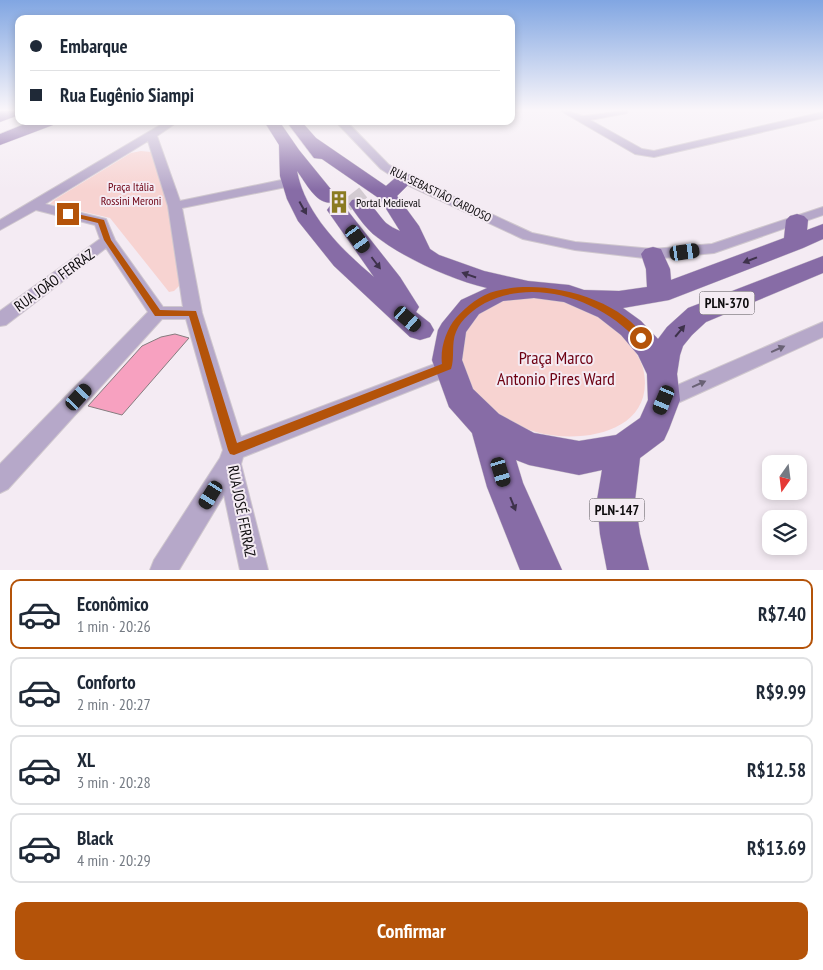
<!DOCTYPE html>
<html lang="pt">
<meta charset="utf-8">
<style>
:root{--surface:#fff;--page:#f2f2f3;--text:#1f2937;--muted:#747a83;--line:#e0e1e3;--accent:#b45309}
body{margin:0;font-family:"PT Sans Narrow",sans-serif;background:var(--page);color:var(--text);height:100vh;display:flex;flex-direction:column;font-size:19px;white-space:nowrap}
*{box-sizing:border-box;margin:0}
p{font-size:16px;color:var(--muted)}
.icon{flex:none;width:28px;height:28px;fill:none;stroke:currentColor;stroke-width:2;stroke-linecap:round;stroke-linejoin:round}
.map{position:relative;height:570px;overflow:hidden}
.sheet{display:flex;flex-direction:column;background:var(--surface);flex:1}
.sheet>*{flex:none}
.banner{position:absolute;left:15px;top:15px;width:500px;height:110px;border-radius:10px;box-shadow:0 2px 8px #0003;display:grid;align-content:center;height:110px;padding:0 15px;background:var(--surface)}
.needle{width:32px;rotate:194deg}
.fabs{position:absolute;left:762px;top:455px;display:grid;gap:10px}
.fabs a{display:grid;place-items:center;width:45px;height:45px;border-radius:10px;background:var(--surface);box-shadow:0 2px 8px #0003;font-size:25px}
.end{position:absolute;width:22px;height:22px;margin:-11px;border:6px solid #b45309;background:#fff;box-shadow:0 0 0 2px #fff}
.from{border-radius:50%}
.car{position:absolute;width:15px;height:30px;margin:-15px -8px;border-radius:6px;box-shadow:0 0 4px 1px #0007;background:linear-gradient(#222 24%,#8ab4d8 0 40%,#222 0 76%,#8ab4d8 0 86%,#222 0)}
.banner b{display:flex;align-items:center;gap:18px;height:48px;font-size:19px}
.banner b+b{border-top:1px solid var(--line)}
.banner i{width:12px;height:12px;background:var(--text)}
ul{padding:9px 0 0;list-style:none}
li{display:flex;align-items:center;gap:15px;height:70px;margin:0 10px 8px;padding:0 5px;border:2px solid var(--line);border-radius:10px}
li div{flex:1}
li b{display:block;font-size:19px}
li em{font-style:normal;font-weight:700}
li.on{border-color:var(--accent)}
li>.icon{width:45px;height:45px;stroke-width:1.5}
.primary-button{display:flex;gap:10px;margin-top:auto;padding:10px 15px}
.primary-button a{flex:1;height:58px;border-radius:10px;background:var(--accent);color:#fff;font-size:20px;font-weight:700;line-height:58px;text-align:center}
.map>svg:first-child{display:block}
.green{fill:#f7d3d1}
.building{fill:#f7a1c0;stroke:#867c7f}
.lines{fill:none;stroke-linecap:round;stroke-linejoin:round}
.primary-tunnel{stroke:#d2cad1;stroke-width:21;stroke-dasharray:21 11;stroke-linecap:butt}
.minor-casing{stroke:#cfc7ce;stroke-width:2}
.primary-casing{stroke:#cfc7ce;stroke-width:1}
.motorway-casing{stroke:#cfc7ce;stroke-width:1}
.minor{fill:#b6a8c9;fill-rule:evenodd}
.primary{fill:#876ca6;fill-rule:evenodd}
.motorway{fill:#765699;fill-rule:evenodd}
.oneway{fill:#3e324b}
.oneway2{fill:#6a6275}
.route{fill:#b45309}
.labels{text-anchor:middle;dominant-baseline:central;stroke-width:4;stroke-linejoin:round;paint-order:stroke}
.far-park-label{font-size:12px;fill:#6d0012;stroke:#f4ebf3}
.far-street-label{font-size:12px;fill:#0e0c0e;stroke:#f4ebf3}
.far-poi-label{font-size:12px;fill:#0e0c0e;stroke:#f4ebf3;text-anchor:start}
.shield{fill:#f4ebf3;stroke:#534f53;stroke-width:1}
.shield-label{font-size:14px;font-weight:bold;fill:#0e0c0e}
.street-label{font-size:15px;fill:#0e0c0e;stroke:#f4ebf3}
.near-park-label{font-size:18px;fill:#6d0012;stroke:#f4ebf3}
</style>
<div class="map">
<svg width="823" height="570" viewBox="0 0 823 570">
<rect width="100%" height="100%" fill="#f4ebf3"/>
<!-- green -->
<path class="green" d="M 141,151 L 151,152 L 153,155 L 171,212 L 181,284 L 174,291 L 169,292 L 110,218 L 50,204 L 54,200 L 131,153 Z
M 552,296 C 569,304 591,309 608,320 C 619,327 640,355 643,368 C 658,432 581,445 536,432 C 517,427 499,415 484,402 C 476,394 466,383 462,371 C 459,361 460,348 460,337 L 483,307 L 496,300 Z"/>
<!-- building -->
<path class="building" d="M 175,334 L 189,338 L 122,415 L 88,406 L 142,346 L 161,337 Z"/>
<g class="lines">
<!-- primary-tunnel -->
<path class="primary-tunnel" d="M 351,194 L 359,204"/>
<defs>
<path id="minor" d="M 561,111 C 572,110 577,116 584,116 C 599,115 613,111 628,111 L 627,113 L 590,120 L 642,149 L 654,151 L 823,112 L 823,118 L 654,157 L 635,154 Z
M 167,121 L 179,121 L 157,136 L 180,201 L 291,178 L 297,182 L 291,186 L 182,208 L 202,313 L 241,437 L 448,359 L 455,361 L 458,367 L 455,373 L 243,457 L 241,464 L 268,570 L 240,570 L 224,495 L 179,570 L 150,570 L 154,560 L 220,458 L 223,450 L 186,319 L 162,319 L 8,489 L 0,493 L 0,464 L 148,312 L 106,248 L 6,325 L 0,326 L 0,311 L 100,239 L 95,225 L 36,210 L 0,230 L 0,220 ZM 148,141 L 168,206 L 183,307 L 163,307 L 115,240 L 106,219 L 45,204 Z
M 335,121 L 346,121 L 389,165 L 409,176 L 532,233 L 575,242 L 653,249 L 712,244 L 823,207 L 823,215 L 714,253 L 653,259 L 575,250 L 523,239 L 401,182 L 381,169 Z
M 823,322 L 823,337 L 671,406 L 664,409 L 657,406 L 654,400 L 657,394 Z"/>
<path id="primary" d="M 264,121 L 279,121 L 299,150 L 338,198 L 335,202 C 317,207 307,184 297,171 C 305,214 342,250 374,277 L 327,210 L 330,206 L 337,204 L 344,206 L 400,277 L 419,307 L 416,312 L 430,323 L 434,330 L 430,337 L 420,340 L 410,337 L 334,266 L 298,221 L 287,199 L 280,176 L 279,145 Z
M 286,121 L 301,121 L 316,138 L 386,186 C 395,178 400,172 412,175 L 414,179 L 397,196 L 419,226 L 430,249 L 439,255 L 484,271 L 528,281 L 569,285 L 584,290 L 619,291 L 647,287 L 646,269 L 641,254 L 645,249 L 653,247 L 661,249 L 670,269 L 671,280 L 784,238 L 786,220 L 790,216 L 797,214 L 804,216 L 808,220 L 807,230 L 823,224 L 823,239 L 803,248 L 669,300 L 623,308 L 641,321 L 658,339 L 667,327 L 688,308 L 823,256 L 823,273 L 706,322 L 692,335 L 683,346 L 680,355 L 677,374 L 680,400 L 669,429 L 664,440 L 640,458 L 635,500 L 640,534 L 649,570 L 607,570 L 600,534 L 597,500 L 602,470 L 579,475 L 529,465 L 516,460 L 523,483 L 562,570 L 520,570 L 487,487 L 472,433 L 449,407 L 432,360 L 438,330 L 442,323 L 461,300 L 487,288 C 452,280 401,257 373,234 C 364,226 356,214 349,204 L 352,200 C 369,195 375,212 386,223 C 390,226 395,229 400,231 L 380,199 L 322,159 L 314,158 ZM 534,298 L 564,302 L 598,317 L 621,335 L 638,355 L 647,374 L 648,400 L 640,418 L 616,435 L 579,441 L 534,433 L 499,414 L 473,389 L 462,360 L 466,332 L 479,314 L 503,301 Z"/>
<path id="motorway" d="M 0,111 L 19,111 L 19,115 L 0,122 Z
M 32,121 L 55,121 L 53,125 L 0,145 L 0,134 Z"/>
</defs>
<!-- minor casing -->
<use href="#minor" class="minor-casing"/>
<!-- primary casing -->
<use href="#primary" class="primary-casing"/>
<!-- motorway casing -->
<use href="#motorway" class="motorway-casing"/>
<!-- minor -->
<use href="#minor" class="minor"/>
<!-- primary -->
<use href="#primary" class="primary"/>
<!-- motorway -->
<use href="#motorway" class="motorway"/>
</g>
<!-- one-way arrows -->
<defs><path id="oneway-solid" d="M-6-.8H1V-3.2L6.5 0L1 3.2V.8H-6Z" transform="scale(1.25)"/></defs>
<g class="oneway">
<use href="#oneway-solid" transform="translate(303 208) rotate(61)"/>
<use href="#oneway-solid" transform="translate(750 260) rotate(159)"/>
<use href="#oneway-solid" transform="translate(376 263) rotate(53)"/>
<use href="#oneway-solid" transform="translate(469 275) rotate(-161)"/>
<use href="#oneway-solid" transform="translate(680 331) rotate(-50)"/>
<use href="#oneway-solid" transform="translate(513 504) rotate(68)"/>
</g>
<g class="oneway2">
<use href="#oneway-solid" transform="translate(778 349) rotate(-24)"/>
<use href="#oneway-solid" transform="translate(699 384) rotate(-24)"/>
</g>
<!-- sky -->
<linearGradient id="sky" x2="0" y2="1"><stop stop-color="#81a6e2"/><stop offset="0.58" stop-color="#faf6fa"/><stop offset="1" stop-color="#faf6fa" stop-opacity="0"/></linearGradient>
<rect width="823" height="190" fill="url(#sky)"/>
<!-- route -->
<path class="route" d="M 68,212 L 104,220 L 111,240 L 160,310 L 196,311 L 237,443 L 442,364 C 440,348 446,330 456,318 C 467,306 480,295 496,291 C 542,278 619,297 645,338 L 644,341 L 638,341 C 602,300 535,277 485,303 C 474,309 461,319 456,332 C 451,343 455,358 451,369 L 234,455 L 230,454 L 228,450 L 189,316 L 155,316 L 104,240 L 98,223 L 66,215 L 65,214 Z"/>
<!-- icons -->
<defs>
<symbol id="building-bare" viewBox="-9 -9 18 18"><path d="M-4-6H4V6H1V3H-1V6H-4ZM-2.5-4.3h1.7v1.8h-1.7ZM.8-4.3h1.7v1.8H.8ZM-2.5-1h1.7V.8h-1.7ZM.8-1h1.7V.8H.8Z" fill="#8a7b21" stroke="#f4ebf3" stroke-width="2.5" paint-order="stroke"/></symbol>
</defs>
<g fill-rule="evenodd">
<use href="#building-bare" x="323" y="186" width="32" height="32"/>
</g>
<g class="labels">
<!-- far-park labels -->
<g class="far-park-label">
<text x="131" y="186">Praça Itália<tspan x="131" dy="14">Rossini Meroni</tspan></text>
</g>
<!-- far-street labels -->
<g class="far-street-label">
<text transform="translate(441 194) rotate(26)">RUA SEBASTIÃO CARDOSO</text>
</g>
<!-- far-poi labels -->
<g class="far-poi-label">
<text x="356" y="202">Portal Medieval</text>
</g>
<!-- shield labels -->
<g class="shield">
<rect x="699.5" y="291.5" width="55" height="23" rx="4"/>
<rect x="589.5" y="498.5" width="55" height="23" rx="4"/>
</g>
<g class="shield-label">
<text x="727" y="303">PLN-370</text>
<text x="617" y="510">PLN-147</text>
</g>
<!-- street labels -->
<g class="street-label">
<text transform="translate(54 280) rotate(-36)">RUA JOÃO FERRAZ</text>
<text transform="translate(242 511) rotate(79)">RUA JOSÉ FERRAZ</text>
</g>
<!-- near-park labels -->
<g class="near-park-label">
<text x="556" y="357">Praça Marco<tspan x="556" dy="21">Antonio Pires Ward</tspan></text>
</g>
</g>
</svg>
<div class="fabs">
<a><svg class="needle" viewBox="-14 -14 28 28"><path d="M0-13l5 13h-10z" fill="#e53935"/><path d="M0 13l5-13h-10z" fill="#747a83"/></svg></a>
<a><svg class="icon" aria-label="layers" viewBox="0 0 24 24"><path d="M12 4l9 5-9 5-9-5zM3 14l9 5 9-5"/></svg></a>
</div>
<i class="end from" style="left:641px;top:338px"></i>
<i class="end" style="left:68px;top:214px"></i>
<i class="car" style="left:358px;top:239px;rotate:144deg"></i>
<i class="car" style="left:685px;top:252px;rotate:82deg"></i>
<i class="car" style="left:408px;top:319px;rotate:131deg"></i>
<i class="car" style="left:79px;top:397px;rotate:43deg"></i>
<i class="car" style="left:664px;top:400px;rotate:203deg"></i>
<i class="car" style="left:501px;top:472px;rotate:163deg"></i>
<i class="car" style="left:211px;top:495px;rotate:212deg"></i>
<div class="banner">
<b><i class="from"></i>Embarque</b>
<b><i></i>Rua Eugênio Siampi</b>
</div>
</div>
<section class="sheet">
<ul>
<li class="on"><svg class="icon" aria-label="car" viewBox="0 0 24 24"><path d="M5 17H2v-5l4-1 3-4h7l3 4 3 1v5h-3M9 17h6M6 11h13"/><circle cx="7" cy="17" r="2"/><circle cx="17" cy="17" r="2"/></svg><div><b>Econômico</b><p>1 min · 20:26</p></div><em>R$7.40</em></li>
<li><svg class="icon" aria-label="car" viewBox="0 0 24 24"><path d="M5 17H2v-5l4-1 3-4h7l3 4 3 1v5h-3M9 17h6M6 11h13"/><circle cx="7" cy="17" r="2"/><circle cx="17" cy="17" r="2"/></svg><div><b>Conforto</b><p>2 min · 20:27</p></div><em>R$9.99</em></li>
<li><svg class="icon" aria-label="car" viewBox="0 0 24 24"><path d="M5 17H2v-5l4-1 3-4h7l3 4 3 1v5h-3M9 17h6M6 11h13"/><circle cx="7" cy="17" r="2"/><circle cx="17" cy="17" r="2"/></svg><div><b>XL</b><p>3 min · 20:28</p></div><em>R$12.58</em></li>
<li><svg class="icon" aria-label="car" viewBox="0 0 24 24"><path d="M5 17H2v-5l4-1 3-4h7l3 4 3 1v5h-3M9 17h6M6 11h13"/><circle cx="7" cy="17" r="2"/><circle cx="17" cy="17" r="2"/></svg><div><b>Black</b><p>4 min · 20:29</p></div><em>R$13.69</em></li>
</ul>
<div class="primary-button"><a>Confirmar</a></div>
</section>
